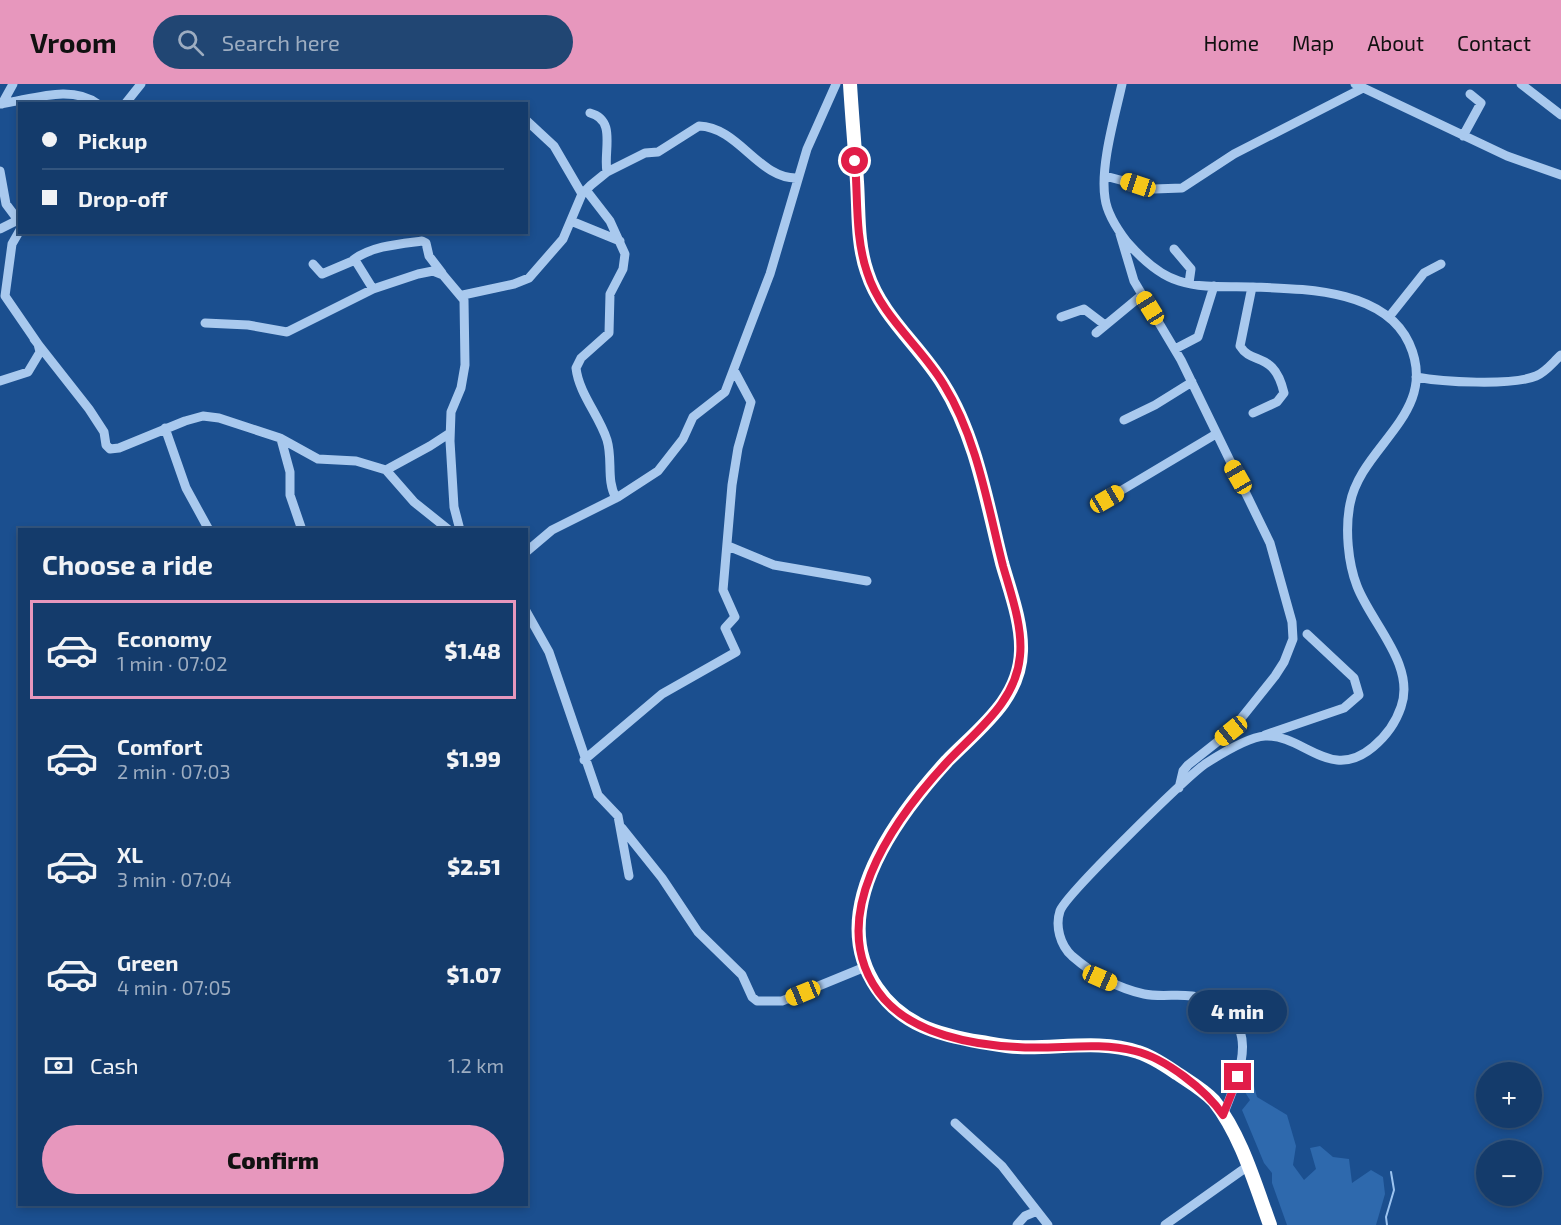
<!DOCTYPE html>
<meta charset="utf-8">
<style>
:root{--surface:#143b6b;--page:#214673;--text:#f1f3f6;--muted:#9dadc1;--line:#33557e;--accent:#e797bd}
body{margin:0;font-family:"Exo 2",sans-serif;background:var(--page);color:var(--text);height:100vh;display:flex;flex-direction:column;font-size:22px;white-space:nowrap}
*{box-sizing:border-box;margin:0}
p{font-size:20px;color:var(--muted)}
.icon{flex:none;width:33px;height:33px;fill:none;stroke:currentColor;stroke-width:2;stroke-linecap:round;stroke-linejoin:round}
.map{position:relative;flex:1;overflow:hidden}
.drawer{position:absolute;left:18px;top:444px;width:510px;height:678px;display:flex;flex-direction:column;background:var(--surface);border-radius:0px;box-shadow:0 3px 9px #0003,0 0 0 2px var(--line)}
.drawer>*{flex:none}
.guide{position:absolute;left:18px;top:18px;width:510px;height:132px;border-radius:0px;box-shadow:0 3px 9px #0003,0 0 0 2px var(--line);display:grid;align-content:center;height:132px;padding:0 24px;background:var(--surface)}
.controls{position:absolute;left:1476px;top:978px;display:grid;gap:12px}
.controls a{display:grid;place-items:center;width:66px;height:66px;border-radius:50%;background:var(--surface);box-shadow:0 3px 9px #0003,0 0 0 2px var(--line);font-size:30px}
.end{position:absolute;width:27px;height:27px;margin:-14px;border:8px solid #e11d48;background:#fff;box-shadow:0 0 0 3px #fff}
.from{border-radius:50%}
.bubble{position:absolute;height:42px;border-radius:21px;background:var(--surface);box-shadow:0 3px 9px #0003,0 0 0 2px var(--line);font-size:20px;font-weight:800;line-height:42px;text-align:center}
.car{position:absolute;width:18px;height:36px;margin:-18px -9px;border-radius:8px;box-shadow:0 0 4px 2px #0007;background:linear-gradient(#f5c518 24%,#345 0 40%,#f5c518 0 76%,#345 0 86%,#f5c518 0)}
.guide b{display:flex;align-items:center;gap:21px;height:57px;font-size:22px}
.guide b+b{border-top:2px solid var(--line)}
.guide i{width:15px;height:15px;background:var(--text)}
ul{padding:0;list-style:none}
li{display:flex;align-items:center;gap:18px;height:99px;margin:0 12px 9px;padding:0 12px;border:3px solid transparent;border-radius:0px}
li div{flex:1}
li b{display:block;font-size:22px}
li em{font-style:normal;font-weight:800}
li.selected{border-color:var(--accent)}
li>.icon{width:54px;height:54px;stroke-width:1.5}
h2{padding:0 24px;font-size:27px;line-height:72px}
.pay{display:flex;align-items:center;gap:15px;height:66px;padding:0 24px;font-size:22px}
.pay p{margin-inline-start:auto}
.cta{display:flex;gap:12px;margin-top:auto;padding:12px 24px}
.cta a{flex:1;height:69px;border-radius:36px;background:var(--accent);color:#111;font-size:24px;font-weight:800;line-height:69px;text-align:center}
header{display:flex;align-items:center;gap:36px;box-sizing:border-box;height:84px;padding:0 30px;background:var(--accent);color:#111}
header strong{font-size:28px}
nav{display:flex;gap:33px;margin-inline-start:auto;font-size:21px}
.search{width:420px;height:54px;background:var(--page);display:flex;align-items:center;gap:15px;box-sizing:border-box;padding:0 21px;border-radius:33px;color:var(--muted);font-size:22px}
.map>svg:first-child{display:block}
.green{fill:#2e69ad}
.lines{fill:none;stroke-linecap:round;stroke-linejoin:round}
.stream{stroke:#9cc4f0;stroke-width:2}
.minor{stroke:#a9c9ee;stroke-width:9}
.highway{stroke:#fff;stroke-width:14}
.route{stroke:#e11d48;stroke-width:8}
</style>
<header>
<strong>Vroom</strong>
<div class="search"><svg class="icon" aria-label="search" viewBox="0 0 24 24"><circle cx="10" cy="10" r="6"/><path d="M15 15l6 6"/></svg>Search here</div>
<nav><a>Home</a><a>Map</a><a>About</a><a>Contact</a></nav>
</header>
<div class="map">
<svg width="1561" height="1141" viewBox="0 0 1561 1141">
<rect width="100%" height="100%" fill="#1b4f8f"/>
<!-- green -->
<path class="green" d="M 1241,1002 L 1254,1002 L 1257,1013 L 1287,1031 L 1296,1062 L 1293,1081 L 1304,1096 L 1316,1085 L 1310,1064 L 1320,1062 L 1333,1073 L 1349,1075 L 1352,1099 L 1371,1086 L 1383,1093 L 1385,1110 L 1376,1141 L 1287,1141 L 1272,1099 L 1272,1089 L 1264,1079 L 1242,1026 L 1250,1016 Z"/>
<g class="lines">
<!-- stream -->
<path class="stream" d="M 1387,1141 L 1386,1133 L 1394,1106 L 1391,1088"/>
<!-- minor -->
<path class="minor" d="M 1122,0 C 1115,32 1100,82 1105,114 C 1107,130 1117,145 1127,158 C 1141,174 1159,191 1179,197 C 1203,205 1229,202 1253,203 C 1304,205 1384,205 1409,259 C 1441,329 1361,361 1350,420 C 1345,445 1348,479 1357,502 C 1371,539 1416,581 1401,623 C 1396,638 1385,653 1373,663 C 1330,699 1304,650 1265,652 C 1249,653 1219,671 1205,680 C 1186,694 1066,810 1060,827 C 1055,842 1060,861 1072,872 C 1094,891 1116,904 1144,910 C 1163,914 1185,908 1202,914 C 1264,935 1241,987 1223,1031
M 1355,0 L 1507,72 L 1561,91
M 1521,0 L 1561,31
M 0,20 C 34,15 71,0 98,20
M 2,20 L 13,0
M 125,20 L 141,0
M 590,29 C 617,36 603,67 607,88
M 526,36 L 554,62 L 582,110
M 1463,52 L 1481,19 L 1470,10
M 0,87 L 6,120 L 18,136
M 1105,92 L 1154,105 L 1182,104 L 1234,70 L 1363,4
M 586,106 L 610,137 L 625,170 L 623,185 L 610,210 L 609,249 L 581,274 L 576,284 C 579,310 599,331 607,356 C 613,376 606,396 616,414
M 571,137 L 620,157
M 0,145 L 20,135
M 1120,150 L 1134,197 L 1181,276 L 1270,459 L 1292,538 L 1293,555 L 1284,578 L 1275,592 L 1231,647 L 1188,681 L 1183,687 L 1179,704
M 1174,165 L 1191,185 L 1189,199
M 353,176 C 372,162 399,160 422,157 L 426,159 L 429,172 L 442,189
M 313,180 L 322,190 L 355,176 L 373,205
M 1252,203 L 1240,262 C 1252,282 1274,266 1284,309 L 1277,318 L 1253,329
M 463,211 L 514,200 L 529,194 L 563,155 L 582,110 L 591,101 L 607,88 L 645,69 L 658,68 L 699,42 C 739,43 759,96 798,94
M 1061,233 L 1084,225 L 1105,241
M 1389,233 L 1424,189 L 1441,180
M 205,239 L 248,241 L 287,248 L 373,205 L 418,190 L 433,187 L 443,191 L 464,216 L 465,281 L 461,304 L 451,328 L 450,357 L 454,423 L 460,446
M 1096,249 L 1142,211
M 34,255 L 89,325 L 104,348 L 106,361 L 110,365 L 119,364 L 185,337 L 203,332 L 219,334 L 280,354 L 318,375 L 356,377 L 386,386 L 414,418 L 449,446
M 1175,265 L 1198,253 L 1214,202
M 1416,293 C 1442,298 1512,302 1536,292 C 1546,288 1553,278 1561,271
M 0,297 L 28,288 L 40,268 L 38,260 L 5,212 L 12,160 L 20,146
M 1124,336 L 1155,321 L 1192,298
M 165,344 L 186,404 L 209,446
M 281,355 L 290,388 L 290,411 L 302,446
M 386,386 L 430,362 L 450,349
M 1107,415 L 1216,350
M 728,462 L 774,481 L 867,497
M 526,468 L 552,446 L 618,413 L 658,387 L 683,355 L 693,333 L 725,308 L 770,190 L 807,65 L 836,0
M 526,527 L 549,568 L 598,711 L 618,732 L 629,792
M 1265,651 L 1344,624 L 1359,611 L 1354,594 L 1307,550
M 584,676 L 662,610 L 736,568 L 725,544 L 735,533 L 723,506 L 732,401 L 738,364 L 751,318 L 735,288
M 622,744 L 662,794 L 698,848 L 742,891 L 752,913 L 757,917 L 782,917 L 865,883
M 955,1039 L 1002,1082 L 1048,1141
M 1017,1141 L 1025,1132 L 1037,1127
M 1165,1141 L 1248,1082"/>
<!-- highway -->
<path class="highway" d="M 850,0 C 852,33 855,65 857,98 C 859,128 857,159 867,188 C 881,232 919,261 943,300 C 976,352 987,420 1002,479 C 1010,507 1022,538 1021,567 C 1020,616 978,645 947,677 C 895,734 825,828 877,904 C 902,941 939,951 981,958 C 993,960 1006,963 1018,963 C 1057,965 1100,955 1138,968 C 1152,972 1166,982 1178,990 C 1190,998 1204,1006 1214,1017 C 1241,1051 1255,1100 1270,1141"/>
</g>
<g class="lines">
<!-- route -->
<path class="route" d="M 855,77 C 858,114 855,153 867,188 C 881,233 921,262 944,301 C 977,354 988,423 1003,482 C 1011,510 1023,543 1020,572 C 1016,618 977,646 947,678 C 893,736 819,839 884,915 C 915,950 972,961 1017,963 C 1056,966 1096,957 1135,967 C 1165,974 1206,1006 1223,1031 L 1238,993"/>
</g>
</svg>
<div class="controls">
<a>+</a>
<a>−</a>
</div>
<i class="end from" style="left:855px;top:77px"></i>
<i class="end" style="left:1238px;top:993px"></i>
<div class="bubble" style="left:1188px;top:906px;width:99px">4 min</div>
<i class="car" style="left:1138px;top:101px;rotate:288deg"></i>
<i class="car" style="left:1150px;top:224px;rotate:328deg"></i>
<i class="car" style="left:1238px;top:393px;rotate:330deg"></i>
<i class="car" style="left:1107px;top:415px;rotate:60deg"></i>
<i class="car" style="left:1231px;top:647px;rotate:231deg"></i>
<i class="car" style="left:1100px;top:894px;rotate:114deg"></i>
<i class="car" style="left:803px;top:909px;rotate:248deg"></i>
<div class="guide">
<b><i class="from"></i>Pickup</b>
<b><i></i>Drop-off</b>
</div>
<section class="drawer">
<h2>Choose a ride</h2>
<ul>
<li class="selected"><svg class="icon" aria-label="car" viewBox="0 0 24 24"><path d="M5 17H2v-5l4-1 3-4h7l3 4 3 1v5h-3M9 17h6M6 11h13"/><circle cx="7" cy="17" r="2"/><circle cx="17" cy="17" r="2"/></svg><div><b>Economy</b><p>1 min · 07:02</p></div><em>$1.48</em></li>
<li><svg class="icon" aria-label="car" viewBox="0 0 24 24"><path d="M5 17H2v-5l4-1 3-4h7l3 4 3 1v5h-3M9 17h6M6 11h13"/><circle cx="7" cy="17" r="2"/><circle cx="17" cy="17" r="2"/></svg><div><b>Comfort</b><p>2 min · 07:03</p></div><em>$1.99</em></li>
<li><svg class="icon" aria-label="car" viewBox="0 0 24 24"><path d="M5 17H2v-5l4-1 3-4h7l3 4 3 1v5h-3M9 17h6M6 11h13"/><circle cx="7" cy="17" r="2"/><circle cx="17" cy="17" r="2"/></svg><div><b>XL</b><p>3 min · 07:04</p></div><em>$2.51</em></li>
<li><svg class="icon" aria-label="car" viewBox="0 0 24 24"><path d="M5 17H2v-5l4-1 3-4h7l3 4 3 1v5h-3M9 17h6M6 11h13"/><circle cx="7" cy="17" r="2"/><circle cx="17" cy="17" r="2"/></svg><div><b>Green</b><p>4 min · 07:05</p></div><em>$1.07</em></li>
</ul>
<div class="pay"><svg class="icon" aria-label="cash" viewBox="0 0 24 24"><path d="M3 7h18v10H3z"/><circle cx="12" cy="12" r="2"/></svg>Cash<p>1.2 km</p></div>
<div class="cta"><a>Confirm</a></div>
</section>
</div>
